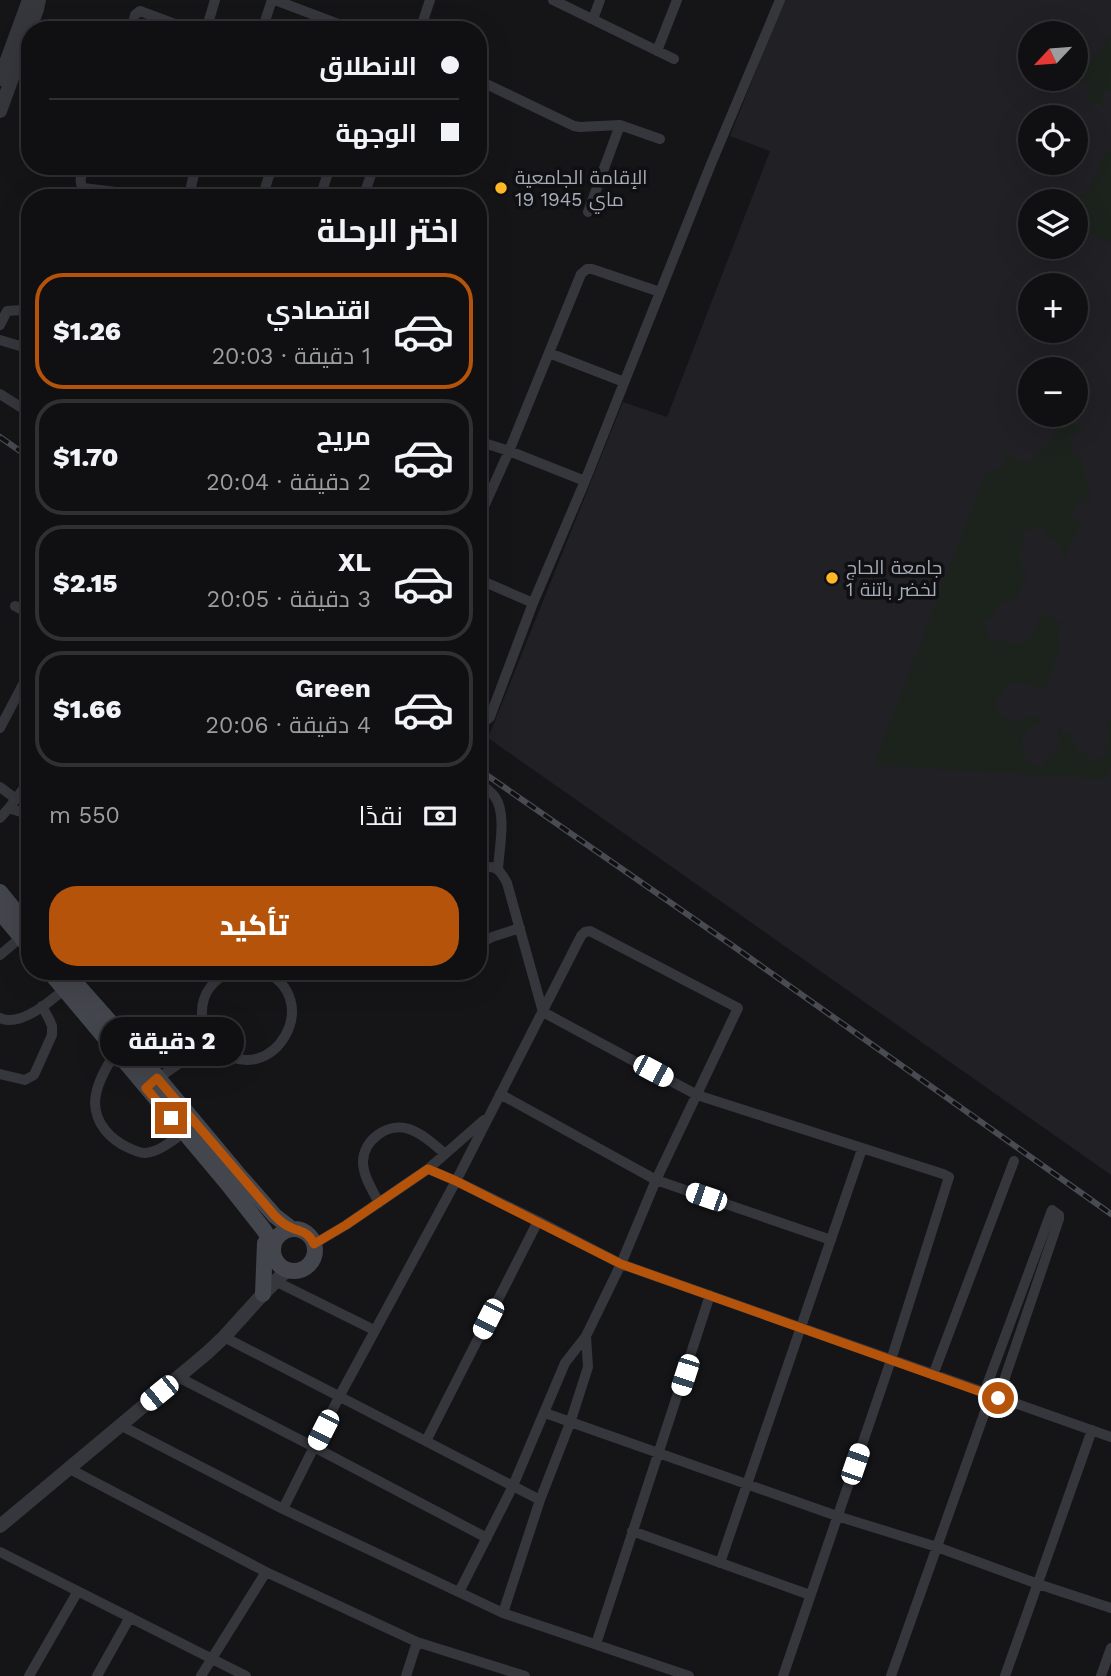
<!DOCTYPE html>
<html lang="ar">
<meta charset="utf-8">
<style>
:root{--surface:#101012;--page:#19191b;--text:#f1f3f6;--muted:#9c9d9f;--line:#303032;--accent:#b45309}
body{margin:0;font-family:"Work Sans",Cairo,sans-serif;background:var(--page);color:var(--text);direction:rtl;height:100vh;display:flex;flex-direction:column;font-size:26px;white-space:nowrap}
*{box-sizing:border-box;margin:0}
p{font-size:23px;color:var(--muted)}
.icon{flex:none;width:38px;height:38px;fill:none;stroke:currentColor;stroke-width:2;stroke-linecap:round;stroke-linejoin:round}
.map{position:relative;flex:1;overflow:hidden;direction:ltr}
.side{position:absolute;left:21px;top:189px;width:466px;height:791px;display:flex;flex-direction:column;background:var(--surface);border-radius:28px;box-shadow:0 7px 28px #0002,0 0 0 2px var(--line);direction:rtl}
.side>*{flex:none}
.top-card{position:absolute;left:21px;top:21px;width:466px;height:154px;border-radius:28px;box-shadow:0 7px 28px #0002,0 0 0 2px var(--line);direction:rtl;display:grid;align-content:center;height:154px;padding:0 28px;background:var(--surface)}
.needle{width:46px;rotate:244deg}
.tools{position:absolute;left:1018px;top:21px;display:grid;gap:14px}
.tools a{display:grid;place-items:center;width:70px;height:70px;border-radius:50%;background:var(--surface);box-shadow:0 7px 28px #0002,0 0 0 2px var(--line);font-size:35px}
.end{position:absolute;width:32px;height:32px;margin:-16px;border:9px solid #b45309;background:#fff;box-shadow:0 0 0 4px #fff}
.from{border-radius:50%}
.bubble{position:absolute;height:49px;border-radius:24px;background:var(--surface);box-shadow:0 7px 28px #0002,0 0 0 2px var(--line);font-size:23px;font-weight:800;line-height:49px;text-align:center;direction:rtl}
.car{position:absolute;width:21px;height:42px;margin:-21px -10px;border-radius:9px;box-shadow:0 0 5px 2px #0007;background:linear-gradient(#fff 24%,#345 0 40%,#fff 0 76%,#345 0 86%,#fff 0)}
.top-card b{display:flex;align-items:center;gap:24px;height:66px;font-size:26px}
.top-card b+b{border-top:2px solid var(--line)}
.top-card i{width:18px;height:18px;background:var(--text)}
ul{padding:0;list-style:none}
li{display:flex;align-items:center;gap:21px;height:116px;margin:0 14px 10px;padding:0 14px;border:4px solid var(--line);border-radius:28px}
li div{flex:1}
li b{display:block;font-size:26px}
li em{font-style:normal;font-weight:800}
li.on{border-color:var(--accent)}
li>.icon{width:63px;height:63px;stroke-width:1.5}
h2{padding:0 28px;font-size:32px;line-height:84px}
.pay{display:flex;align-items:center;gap:18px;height:77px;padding:0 28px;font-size:26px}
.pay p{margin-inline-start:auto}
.action{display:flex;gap:14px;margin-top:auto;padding:14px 28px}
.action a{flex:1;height:80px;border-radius:28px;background:var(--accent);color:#fff;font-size:28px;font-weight:800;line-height:80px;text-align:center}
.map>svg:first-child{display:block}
.built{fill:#212125;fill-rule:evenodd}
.green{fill:#1b231c}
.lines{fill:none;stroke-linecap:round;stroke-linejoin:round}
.minor{stroke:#36373d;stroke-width:10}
.tertiary{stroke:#36373d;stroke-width:14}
.secondary{stroke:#44464d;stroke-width:16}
.rail-casing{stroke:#494b52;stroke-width:6}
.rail{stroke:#101013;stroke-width:3.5;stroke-dasharray:10;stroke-linecap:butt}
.route{stroke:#b45309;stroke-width:9}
.poi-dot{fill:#ffb826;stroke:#101013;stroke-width:2.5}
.labels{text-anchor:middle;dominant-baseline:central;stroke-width:7;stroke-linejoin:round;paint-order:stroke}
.poi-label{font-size:19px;fill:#a6acb9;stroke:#101013;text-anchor:start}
</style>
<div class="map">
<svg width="1111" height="1676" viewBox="0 0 1111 1676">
<rect width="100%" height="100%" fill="#151518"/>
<!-- built -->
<path class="built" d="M 784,0 L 1111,0 L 1111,1175 L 488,738 L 623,402 L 667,417 L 770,151 L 730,136 ZM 1031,33 L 1076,33 L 1076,79 L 1031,79 ZM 1031,117 L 1076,117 L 1076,163 L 1031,163 ZM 1031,201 L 1076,201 L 1076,247 L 1031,247 ZM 1031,285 L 1076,285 L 1076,331 L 1031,331 ZM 1031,369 L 1076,369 L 1076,415 L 1031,415 Z"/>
<!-- green -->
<path class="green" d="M 1111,33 L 1111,92 L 1108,90 L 1104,91 L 1102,99 L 1107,108 L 1086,99 L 1091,86 L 1078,81 Z
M 1106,151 L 1111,153 L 1111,242 L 1076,228 L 1076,201 L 1079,193 L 1087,196 Z
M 1062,415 L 1070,415 L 1079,431 L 1068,437 L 1073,445 L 1070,454 L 1081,457 L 1091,499 L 1088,503 L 1080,500 L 1071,518 L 1080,523 L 1065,558 C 1061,546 1058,539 1045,535 L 1044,527 L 1028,530 L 1021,536 L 1025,542 C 1017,554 1018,564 1028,575 L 1021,585 L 1018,600 C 1004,599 996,606 992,619 L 984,620 C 985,630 987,636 994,643 L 999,639 C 1011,646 1028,647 1035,631 C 1037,626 1038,620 1040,614 L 1061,622 C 1057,632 1056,640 1061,649 L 1043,691 C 1028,683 1006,673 1000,698 L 996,698 L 996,705 L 1001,718 L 1005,716 C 1014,724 1023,723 1031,714 L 1044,721 C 1027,727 1015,736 1026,754 L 1023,759 C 1030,765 1037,768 1046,764 L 1045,760 C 1052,755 1059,751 1059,742 L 1061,740 L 1057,728 L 1070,734 C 1073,745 1076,753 1087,755 L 1088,761 L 1101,758 L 1107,754 L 1104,749 C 1111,740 1111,730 1105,721 L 1111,718 L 1111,765 L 1105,779 L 874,765 L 985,475 L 1007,465 L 1003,456 L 1008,454 L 1017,460 L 1032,462 L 1032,457 C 1056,448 1053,434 1062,415 Z"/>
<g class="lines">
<!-- minor -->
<path class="minor" d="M 275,0 L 354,30
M 553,0 L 674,59
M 593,19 L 600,0
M 131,30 L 135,15 L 140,11 L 191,30
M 206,30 L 215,0
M 262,30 L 272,0
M 420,30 L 430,0
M 657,51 L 677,0
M 478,80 L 574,126 L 580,127 L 620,125 L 660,139
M 85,166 C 82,174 78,181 83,188 L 148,196 L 147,198
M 186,198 L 189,195 L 196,166
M 262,198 L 272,166
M 320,198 L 330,166
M 363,198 L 374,166
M 588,212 L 620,125
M 0,325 L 7,311 L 22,310 L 30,303
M 0,340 L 30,349
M 549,353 L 624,382
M 0,394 L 30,413
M 478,441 L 509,451 L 585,481
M 478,520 L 509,451 L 581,274 L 587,269 L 592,269 L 660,292
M 478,579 L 533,603
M 15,606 L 30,614
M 478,724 L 485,721 L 490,717 L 533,603 L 585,481 L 711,164 L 780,0
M 0,728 L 30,671
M 478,782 C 483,786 491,791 495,797 C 507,814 499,849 498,869
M 0,787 L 16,799
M 9,808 L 21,812 L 30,812
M 0,818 L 9,808 L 30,780
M 478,867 C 495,866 499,867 507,883 L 543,1012 L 697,1095 L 943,1174 L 949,1177 L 891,1360 L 783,1676
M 478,944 L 492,937 L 520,928
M 0,955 L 25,934
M 231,971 C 214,979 202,993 202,1012 C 201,1027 208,1041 220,1050 C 272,1090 327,999 263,971
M 444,977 L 449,971
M 0,1018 C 21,1028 53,999 69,985
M 116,1052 C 106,1067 96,1084 95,1102 C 95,1124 111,1140 129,1148 C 134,1150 139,1153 145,1153 C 159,1152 172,1141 183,1133
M 0,1074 L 25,1080 L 34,1075 L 52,1035 L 52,1026 L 49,1019 L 42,1006
M 153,1082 L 211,1041
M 500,1094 L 656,1180 L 831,1240
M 428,1169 L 456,1181 L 538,1221 L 621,1264 L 1111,1437
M 379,1203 C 373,1191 363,1176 363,1162 C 363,1140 388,1122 409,1129 C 423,1134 435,1145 445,1154
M 314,1244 L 346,1225 L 428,1169 L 484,1120
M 277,1282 L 374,1330
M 224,1337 L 540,1500
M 933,1375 L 1014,1161
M 178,1377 L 314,1447 L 487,1538
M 545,1413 L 837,1516 L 937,1547 L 1038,1584 L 1111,1608
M 120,1425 L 283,1509 L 503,1613 L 689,1676
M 426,1441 L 538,1221
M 68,1468 L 266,1572 L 417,1642 L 525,1676
M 283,1509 L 339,1397 L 456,1181 L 581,936 L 585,932 L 590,931 L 738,1008 L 656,1180 L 621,1264 L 586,1336 L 565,1363 L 512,1488 L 459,1592
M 632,1531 L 810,1595
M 0,1552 L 246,1676
M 720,1563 L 862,1149
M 503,1613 L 540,1500 L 570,1423 L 588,1367 L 586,1336
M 596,1644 L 710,1295
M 29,1676 L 78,1591
M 97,1676 L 130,1617
M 201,1676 L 266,1572
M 406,1676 L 417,1642
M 891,1676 L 987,1406 L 984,1393 L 1052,1210 L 1059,1215 L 1059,1219 L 998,1398 L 987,1406
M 1005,1676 L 1092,1430
M 1101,1676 L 1111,1648"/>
<!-- tertiary -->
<path class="tertiary" d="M 0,79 L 29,0
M 0,111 L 37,9 L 39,0
M 0,1526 L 207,1353 L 224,1337 L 263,1294 L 287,1270"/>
<!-- secondary -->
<path class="secondary" d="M 0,892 L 30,929
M 0,912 L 30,948
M 49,971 L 227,1183 L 264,1230 L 273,1245
M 65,971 L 127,1041 L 238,1174 L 275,1216 L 292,1229
M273 1250a21 21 0 1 1 42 0a21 21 0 1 1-42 0Z
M 263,1294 L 265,1243"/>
<defs>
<path id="rail" d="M 0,437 L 30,458
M 478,769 L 733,946 L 1111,1214"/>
</defs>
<!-- rail casing -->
<use href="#rail" class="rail-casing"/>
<!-- rail -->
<use href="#rail" class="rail"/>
</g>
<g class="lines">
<!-- route -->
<path class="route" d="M 171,1118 L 146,1088 L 157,1078 L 275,1216 C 279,1220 284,1225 290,1227 C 302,1233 307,1230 314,1244 L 346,1225 L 428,1169 L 456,1181 L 621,1264 L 998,1398"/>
</g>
<!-- markers -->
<g class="poi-dot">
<circle cx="501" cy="188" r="7"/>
<circle cx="832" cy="578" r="7"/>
</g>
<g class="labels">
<!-- poi labels -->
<g class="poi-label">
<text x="515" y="177">الإقامة الجامعية<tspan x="515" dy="22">19 ماي 1945</tspan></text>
<text x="846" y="567">جامعة الحاج<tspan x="846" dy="22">لخضر باتنة 1</tspan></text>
</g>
</g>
</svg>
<div class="tools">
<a><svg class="needle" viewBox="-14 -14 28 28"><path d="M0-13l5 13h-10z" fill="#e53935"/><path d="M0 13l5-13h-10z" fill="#9c9d9f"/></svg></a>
<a><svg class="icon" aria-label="locate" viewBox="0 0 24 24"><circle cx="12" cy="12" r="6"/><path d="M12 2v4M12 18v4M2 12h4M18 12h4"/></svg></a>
<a><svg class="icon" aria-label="layers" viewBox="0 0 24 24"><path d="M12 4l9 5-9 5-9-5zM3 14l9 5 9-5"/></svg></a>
<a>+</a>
<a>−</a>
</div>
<i class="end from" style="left:998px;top:1398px"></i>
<i class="end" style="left:171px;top:1118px"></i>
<div class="bubble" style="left:100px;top:1017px;width:144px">2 دقيقة</div>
<i class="car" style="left:653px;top:1071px;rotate:118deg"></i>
<i class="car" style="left:706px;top:1197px;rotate:289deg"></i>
<i class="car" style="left:488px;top:1319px;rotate:207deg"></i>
<i class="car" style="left:685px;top:1375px;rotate:198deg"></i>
<i class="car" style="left:159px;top:1393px;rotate:231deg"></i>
<i class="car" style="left:323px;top:1430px;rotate:207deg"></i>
<i class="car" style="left:855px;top:1464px;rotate:19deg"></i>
<div class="top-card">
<b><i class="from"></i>الانطلاق</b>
<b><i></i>الوجهة</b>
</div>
<section class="side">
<h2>اختر الرحلة</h2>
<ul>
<li class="on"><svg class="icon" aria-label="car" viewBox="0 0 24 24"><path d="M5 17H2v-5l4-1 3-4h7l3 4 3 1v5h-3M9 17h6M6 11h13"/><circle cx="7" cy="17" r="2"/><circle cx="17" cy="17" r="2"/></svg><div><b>اقتصادي</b><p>1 دقيقة · 20:03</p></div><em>$1.26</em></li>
<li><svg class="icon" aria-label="car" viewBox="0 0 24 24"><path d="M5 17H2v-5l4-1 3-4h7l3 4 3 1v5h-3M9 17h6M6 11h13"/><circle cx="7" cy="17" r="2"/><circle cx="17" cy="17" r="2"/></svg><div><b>مريح</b><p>2 دقيقة · 20:04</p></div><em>$1.70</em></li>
<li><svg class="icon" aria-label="car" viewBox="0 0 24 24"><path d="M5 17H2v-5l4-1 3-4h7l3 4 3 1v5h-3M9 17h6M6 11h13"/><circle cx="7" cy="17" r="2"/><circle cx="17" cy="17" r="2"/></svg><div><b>XL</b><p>3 دقيقة · 20:05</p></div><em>$2.15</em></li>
<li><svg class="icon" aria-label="car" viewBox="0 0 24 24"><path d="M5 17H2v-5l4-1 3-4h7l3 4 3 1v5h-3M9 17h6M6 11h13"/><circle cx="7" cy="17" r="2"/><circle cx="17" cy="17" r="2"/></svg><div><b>Green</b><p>4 دقيقة · 20:06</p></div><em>$1.66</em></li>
</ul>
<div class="pay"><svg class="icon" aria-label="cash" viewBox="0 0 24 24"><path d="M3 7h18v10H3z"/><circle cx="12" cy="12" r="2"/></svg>نقدًا<p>550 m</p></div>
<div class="action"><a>تأكيد</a></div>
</section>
</div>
